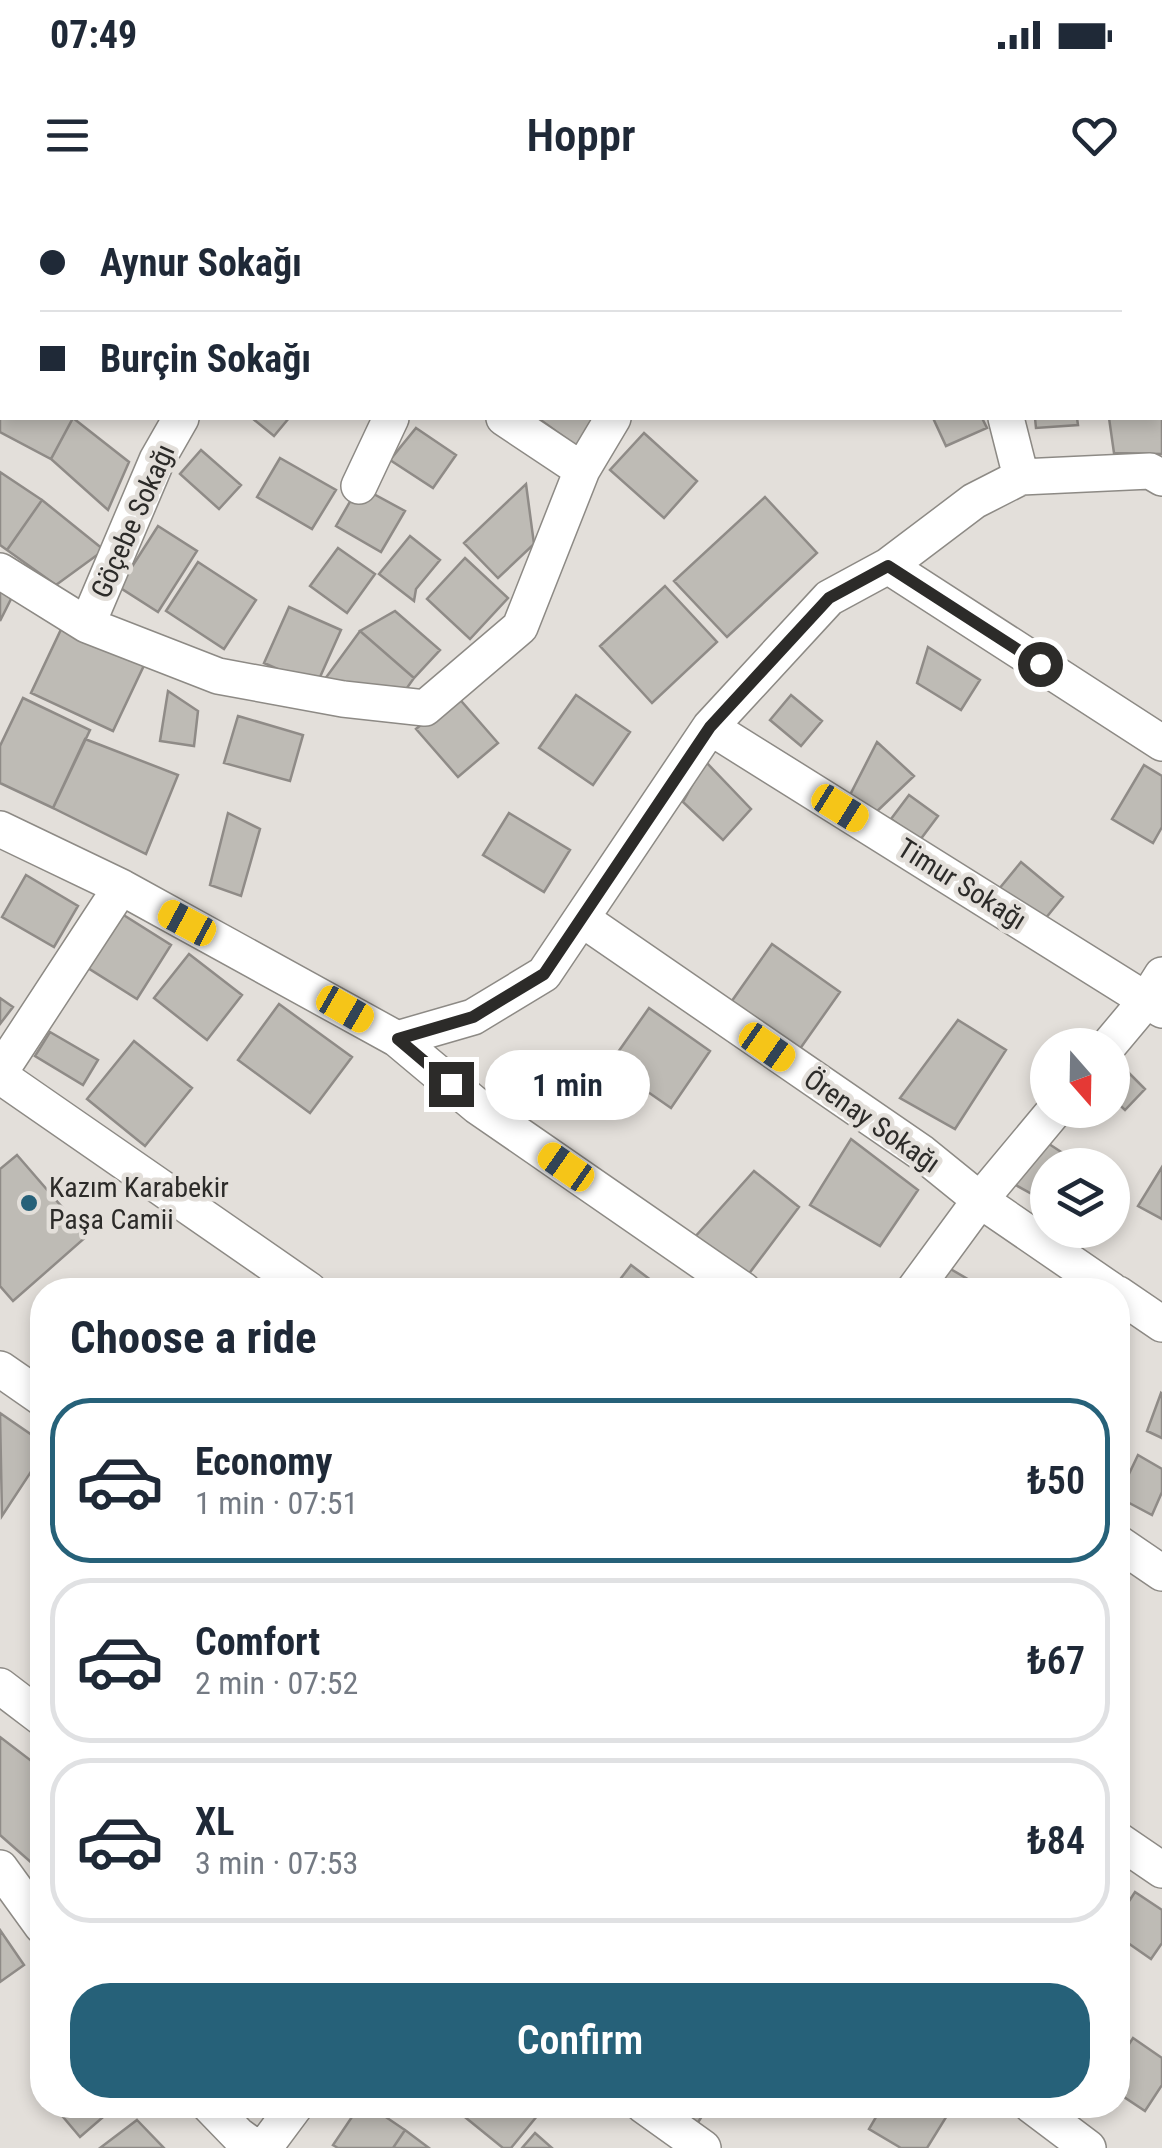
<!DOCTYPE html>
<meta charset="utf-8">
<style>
:root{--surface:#fff;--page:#f2f2f3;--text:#1f2937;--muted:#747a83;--line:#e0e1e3;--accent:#266179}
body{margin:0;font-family:"Roboto Condensed",sans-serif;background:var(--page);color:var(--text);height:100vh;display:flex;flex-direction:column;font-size:38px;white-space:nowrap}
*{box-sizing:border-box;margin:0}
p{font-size:32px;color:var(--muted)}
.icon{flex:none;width:55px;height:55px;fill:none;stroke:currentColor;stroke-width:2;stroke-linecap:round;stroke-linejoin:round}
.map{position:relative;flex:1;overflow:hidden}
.panel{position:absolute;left:30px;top:1078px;width:1100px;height:840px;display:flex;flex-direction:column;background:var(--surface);border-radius:40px;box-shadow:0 5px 15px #0003}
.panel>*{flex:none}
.top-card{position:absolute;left:0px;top:0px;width:1162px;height:220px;box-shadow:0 5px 15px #0003;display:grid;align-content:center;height:220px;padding:0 40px;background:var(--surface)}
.needle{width:65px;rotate:160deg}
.buttons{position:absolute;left:1030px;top:828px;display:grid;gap:20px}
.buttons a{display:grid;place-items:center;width:100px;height:100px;border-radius:50%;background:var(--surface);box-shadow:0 5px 15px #0003;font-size:50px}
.end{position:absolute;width:45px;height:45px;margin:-22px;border:12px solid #2c2b29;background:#fff;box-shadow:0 0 0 5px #fff}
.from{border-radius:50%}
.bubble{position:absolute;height:70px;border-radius:35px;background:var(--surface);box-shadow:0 5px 15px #0003;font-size:32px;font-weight:600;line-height:70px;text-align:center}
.car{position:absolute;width:30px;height:60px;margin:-30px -15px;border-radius:12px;box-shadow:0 0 8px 2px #0007;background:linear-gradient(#f5c518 24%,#345 0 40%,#f5c518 0 76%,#345 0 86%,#f5c518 0)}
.top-card b{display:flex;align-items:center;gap:35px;height:95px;font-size:38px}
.top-card b+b{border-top:2px solid var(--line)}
.top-card i{width:25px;height:25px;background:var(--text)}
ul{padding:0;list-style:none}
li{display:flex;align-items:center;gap:30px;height:165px;margin:0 20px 15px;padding:0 20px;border:5px solid var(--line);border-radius:40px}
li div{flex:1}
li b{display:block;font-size:38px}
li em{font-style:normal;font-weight:600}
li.selected{border-color:var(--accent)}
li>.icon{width:90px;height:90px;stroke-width:1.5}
h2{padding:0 40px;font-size:45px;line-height:120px}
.button{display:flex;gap:20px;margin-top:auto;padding:20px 40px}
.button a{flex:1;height:115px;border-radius:40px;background:var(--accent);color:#fff;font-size:40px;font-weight:600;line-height:115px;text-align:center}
.status{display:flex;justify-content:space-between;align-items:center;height:70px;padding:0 50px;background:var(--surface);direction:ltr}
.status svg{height:28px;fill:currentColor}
header{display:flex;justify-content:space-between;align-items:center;height:130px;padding:0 40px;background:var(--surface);font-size:45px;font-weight:600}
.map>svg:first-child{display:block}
.building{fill:#bebbb5;stroke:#8f8b87;stroke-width:2.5}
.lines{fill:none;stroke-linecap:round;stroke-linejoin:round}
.minor-casing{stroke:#8d8a85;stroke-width:38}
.minor{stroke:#fff;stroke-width:35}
.route{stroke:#2c2b29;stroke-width:12}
.poi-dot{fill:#266179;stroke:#e3dfda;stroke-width:4}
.labels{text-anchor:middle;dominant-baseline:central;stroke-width:9;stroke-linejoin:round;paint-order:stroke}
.street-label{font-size:28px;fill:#2c2b29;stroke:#e3dfda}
.poi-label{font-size:28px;fill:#2c2b29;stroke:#e3dfda;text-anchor:start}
</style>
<div class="status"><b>07:49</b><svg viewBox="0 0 49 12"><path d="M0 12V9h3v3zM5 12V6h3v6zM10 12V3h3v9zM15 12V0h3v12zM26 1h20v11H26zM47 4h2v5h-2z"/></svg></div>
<header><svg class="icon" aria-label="menu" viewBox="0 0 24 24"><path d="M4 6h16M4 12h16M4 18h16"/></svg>Hoppr<svg class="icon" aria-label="heart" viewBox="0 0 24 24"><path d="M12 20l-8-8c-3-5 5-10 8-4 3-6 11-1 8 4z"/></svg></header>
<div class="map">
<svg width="1162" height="1948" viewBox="0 0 1162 1948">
<rect width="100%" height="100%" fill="#e3dfda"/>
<!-- building -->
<path class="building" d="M 0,0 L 39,0 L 38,2 L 2,2 L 2,37 L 0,37 Z
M 1160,153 L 1162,153 L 1162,254 L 1114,253 L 1109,218 L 1160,218 Z
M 2,212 L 2,218 L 73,218 L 51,259 L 0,232 L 0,217 Z
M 73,218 L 129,262 L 108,310 L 51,259 Z
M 252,218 L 289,218 L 274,236 Z
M 538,218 L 603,218 L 579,248 Z
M 933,218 L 982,218 L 987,228 L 946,246 Z
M 1035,218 L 1077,218 L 1078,225 L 1036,228 Z
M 416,228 L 456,255 L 433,288 L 390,260 Z
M 644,233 L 697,281 L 664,318 L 610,270 Z
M 201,250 L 241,285 L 219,309 L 180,274 Z
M 280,258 L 336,290 L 312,329 L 257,297 Z
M 0,272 L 42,300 L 7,350 L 0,345 Z
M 526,284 L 534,344 L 498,378 L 464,343 Z
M 359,286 L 405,311 L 381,352 L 336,326 Z
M 765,297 L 817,353 L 727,437 L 674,381 Z
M 42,300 L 104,350 L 56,385 L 7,350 Z
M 158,326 L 197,351 L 158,412 L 119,387 Z
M 410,336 L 440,360 L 416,389 L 414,401 L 379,374 Z
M 338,348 L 375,374 L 347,413 L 310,386 Z
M 465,358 L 508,398 L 470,439 L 427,399 Z
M 198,362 L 256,400 L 224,449 L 166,411 Z
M 665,386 L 717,442 L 652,503 L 600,446 Z
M 0,391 L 12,397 L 0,421 Z
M 289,407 L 341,430 L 316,486 L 264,463 Z
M 395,411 L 440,450 L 414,478 L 360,431 Z
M 65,421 L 147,459 L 113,531 L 31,493 Z
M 360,431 L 414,478 L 402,495 L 322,483 Z
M 928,447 L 980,480 L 961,510 L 917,483 Z
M 168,491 L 198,511 L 194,546 L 160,541 Z
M 456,495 L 498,543 L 458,577 L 416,529 Z
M 576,495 L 630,532 L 593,585 L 539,548 Z
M 791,495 L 822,521 L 801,546 L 770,520 Z
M 23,498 L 90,530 L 53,608 L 0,583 L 0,546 Z
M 238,516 L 303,535 L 290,581 L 224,563 Z
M 85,539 L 178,575 L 146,654 L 53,608 Z
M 877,542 L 914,576 L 873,615 L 849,597 Z
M 705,561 L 751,609 L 723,640 L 683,602 Z
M 1144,565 L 1162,576 L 1162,627 L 1153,643 L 1112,619 Z
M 909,595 L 938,616 L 920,640 L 891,619 Z
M 228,613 L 260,629 L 241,696 L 210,685 Z
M 509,613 L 570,650 L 544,692 L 483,655 Z
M 1021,662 L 1063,697 L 1036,730 L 994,695 Z
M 26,675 L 78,706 L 54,747 L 2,717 Z
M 122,714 L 171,745 L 137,799 L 88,768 Z
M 772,744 L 840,792 L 797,853 L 729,805 Z
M 189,754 L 242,795 L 207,840 L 154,798 Z
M 0,798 L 13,807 L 0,824 Z
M 279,804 L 352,857 L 310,913 L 238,860 Z
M 649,808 L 710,851 L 671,908 L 609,865 Z
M 958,820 L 1006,850 L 955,929 L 900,898 Z
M 50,832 L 98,860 L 83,885 L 35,856 Z
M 134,841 L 192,888 L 145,946 L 87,899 Z
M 1123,867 L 1145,889 L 1125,910 L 1112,898 L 1112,877 Z
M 851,939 L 918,990 L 880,1046 L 810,1005 Z
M 1046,942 L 1081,965 L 1048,965 L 1048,1003 L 1012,983 Z
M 17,955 L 87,1036 L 13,1101 L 0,1086 L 0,969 Z
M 1162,967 L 1162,1019 L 1138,1006 Z
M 754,971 L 799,1007 L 748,1075 L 694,1038 Z
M 942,1064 L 983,1088 L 982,1090 L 926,1090 Z
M 631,1065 L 664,1090 L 612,1090 Z
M 1161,1193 L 1162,1194 L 1162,1238 L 1147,1231 Z
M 0,1213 L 42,1242 L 42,1255 L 2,1316 Z
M 1138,1255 L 1162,1269 L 1162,1292 L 1152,1315 L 1118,1297 Z
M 0,1537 L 42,1569 L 42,1672 L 0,1635 Z
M 1135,1692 L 1162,1710 L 1162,1743 L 1151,1759 L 1118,1736 L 1118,1718 Z
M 0,1730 L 24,1765 L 0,1782 Z
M 1133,1838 L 1162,1858 L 1162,1885 L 1145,1911 L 1118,1893 L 1118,1861 Z
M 53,1905 L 117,1905 L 80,1937 Z
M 360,1905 L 368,1905 L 405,1930 L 393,1948 L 338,1948 L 333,1945 Z
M 458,1905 L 546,1905 L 511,1948 L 503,1948 L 455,1909 Z
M 663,1905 L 705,1905 L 708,1907 L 691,1933 Z
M 883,1905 L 952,1905 L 953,1906 L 927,1948 L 901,1948 L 869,1929 Z
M 137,1920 L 164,1948 L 100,1948 Z
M 405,1930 L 429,1948 L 393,1948 Z
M 535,1933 L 552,1948 L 522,1948 Z"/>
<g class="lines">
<defs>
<path id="minor" d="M 223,0 L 226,2
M 68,2 L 69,0
M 451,2 L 453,0
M 560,2 L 563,0
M 1156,2 L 1157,0
M 1160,38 L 1162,39
M 0,164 L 2,158
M 504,218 L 582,270
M 1006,218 L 1021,277
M 359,286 L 391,218
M 888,366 L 1162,543
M 0,371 L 87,425 L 218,476 L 343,499 L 425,508 L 520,427 L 582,270 L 613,218
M 87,425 L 157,260 L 181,218
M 710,527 L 1162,810
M 0,629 L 121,687 L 397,839 L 473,817 L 544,774 L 710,527 L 829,398 L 888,366 L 974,301 L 1021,277 L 1150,271 L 1162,278
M 582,719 L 922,953 L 980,1000 L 1111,1090
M 397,839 L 477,906 L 743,1090
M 1109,845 L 1145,802 L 1162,775
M 0,872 L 121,687
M 0,876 L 309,1090
M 914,1090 L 980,1000 L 1055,910
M 1118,1094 L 1162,1124
M 0,1169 L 42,1198
M 1118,1343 L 1162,1373
M 0,1486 L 42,1518
M 1118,1640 L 1162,1670
M 0,1668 L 42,1726
M 209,1905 L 238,1935 L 256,1948
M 643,1905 L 703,1948
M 1031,1905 L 1088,1948
M 264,1948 L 296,1905"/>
</defs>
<!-- minor casing -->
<use href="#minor" class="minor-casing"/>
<!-- minor -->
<use href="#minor" class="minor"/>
</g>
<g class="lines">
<!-- route -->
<path class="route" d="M 451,884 L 398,839 L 473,817 L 544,774 L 710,527 L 829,398 L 888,366 L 1040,464"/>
</g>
<!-- markers -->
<circle class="poi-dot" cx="29" cy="1003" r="10"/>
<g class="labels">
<!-- street labels -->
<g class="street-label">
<text transform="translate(133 321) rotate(-66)">Göçebe Sokağı</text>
<text transform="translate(962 684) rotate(32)">Timur Sokağı</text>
<text transform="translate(872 921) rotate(35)">Örenay Sokağı</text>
</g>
<!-- poi labels -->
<g class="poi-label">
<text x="49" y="987">Kazım Karabekir<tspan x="49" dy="32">Paşa Camii</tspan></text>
</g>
</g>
</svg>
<div class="buttons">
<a><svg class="needle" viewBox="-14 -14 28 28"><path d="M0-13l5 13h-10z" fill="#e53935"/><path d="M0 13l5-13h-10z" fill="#747a83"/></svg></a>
<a><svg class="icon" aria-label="layers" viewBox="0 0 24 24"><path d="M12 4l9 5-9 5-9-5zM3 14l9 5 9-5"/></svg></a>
</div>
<i class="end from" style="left:1040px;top:464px"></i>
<i class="end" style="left:451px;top:884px"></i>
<div class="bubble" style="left:485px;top:850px;width:165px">1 min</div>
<i class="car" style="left:840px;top:608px;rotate:122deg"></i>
<i class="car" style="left:187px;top:723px;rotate:298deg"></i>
<i class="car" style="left:345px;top:809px;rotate:120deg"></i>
<i class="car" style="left:767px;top:847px;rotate:125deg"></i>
<i class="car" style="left:566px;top:967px;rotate:305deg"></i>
<div class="top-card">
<b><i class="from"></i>Aynur Sokağı</b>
<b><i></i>Burçin Sokağı</b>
</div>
<section class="panel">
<h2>Choose a ride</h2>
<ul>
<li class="selected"><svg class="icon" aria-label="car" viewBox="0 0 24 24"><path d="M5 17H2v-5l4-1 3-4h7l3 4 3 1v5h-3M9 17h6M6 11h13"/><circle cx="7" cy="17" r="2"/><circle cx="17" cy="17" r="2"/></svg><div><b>Economy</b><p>1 min · 07:51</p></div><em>₺50</em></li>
<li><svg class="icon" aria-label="car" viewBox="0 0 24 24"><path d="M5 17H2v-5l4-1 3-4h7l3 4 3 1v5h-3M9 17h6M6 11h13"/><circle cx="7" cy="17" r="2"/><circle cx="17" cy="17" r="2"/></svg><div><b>Comfort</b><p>2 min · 07:52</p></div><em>₺67</em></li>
<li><svg class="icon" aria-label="car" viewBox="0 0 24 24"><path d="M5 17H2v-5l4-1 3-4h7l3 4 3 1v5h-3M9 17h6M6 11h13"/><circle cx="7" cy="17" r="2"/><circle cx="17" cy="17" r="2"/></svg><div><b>XL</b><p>3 min · 07:53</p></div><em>₺84</em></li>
</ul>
<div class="button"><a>Confirm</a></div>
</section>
</div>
